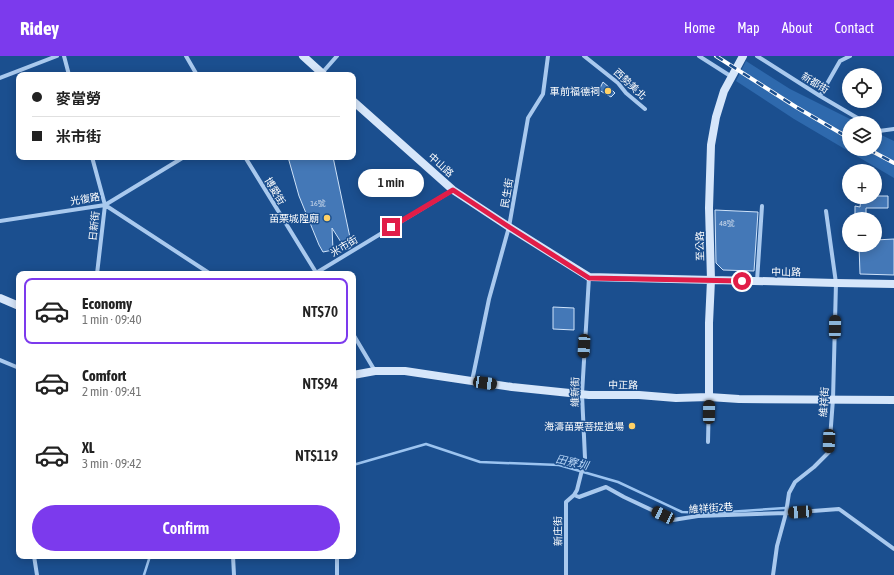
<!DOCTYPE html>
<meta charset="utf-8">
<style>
:root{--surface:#fff;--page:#f6f6f6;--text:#222;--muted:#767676;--line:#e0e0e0;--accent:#7c3aed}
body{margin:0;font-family:"Asap Condensed","Noto Sans TC",sans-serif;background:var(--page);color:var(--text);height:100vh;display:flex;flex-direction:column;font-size:15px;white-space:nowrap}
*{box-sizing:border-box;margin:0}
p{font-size:13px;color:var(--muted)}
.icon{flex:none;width:22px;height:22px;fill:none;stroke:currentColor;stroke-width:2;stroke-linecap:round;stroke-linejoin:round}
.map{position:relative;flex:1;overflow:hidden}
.panel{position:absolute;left:16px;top:215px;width:340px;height:288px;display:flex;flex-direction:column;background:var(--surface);border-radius:8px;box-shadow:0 2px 10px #0003}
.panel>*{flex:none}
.hud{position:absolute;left:16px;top:16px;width:340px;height:88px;border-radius:8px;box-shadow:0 2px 10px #0003;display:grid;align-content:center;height:88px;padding:0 16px;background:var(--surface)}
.buttons{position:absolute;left:842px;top:12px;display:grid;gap:8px}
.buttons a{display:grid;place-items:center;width:40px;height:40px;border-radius:50%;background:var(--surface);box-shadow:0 2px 10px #0003;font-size:20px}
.end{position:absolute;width:18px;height:18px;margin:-9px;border:5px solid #e11d48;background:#fff;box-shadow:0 0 0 2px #fff}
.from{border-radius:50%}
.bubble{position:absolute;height:28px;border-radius:14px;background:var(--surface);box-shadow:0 2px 10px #0003;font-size:13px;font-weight:600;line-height:28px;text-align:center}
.car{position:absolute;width:12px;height:24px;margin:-12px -6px;border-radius:5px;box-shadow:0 0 3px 1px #0007;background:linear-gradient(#222 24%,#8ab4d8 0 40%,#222 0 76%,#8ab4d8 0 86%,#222 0)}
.hud b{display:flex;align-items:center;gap:14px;height:38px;font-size:15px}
.hud b+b{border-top:1px solid var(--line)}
.hud i{width:10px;height:10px;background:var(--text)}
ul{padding:7px 0 0;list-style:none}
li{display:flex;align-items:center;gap:12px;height:66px;margin:0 8px 6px;padding:0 8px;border:2px solid transparent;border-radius:8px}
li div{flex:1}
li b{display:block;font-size:15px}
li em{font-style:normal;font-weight:600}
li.active{border-color:var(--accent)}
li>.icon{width:36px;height:36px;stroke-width:1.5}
.primary-button{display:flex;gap:8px;margin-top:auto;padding:8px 16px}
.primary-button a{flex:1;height:46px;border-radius:24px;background:var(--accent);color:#fff;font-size:16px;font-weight:600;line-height:46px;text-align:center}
header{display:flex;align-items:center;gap:24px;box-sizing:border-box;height:56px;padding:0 20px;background:var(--accent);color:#fff}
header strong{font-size:19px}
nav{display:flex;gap:22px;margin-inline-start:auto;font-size:14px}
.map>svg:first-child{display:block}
.green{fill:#2e69ad}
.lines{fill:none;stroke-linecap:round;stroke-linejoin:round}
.stream{stroke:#9cc4f0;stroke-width:2.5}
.building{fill:#4478b7;stroke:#cfe3fa}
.street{stroke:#a9c9ee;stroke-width:4}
.secondary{stroke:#d6e6fa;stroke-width:8}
.rail-casing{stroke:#fff;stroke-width:4}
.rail{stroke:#1b4f8f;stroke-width:2.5;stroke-dasharray:8;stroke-linecap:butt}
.route{stroke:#e11d48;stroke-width:5}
.poi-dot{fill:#ffd166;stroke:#1b4f8f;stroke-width:1.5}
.labels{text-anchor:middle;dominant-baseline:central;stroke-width:3;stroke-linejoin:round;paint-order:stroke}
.number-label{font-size:8px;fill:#d0dded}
.street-label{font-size:10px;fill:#fff;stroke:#1b4f8f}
.poi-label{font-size:10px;fill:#fff;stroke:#1b4f8f;text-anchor:end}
.water-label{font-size:11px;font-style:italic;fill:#b5d3f5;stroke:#1b4f8f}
</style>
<header>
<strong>Ridey</strong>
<nav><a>Home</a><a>Map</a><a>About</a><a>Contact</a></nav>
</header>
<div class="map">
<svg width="894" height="519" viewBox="0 0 894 519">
<rect width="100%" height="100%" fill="#1b4f8f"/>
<!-- green -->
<path class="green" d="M 746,5 L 790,33 L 858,67 L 849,67 L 849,93 L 875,93 L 875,76 L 894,85 L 894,122 L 794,63 L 736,25 Z"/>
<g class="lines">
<!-- stream -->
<path class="stream" d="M 353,409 L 426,388 L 480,406 L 559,409 L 618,426 L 682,456 L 713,457 L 785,452
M 144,519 L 150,500"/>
</g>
<!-- building -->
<path class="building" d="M 603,26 L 611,33 L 615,37 L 611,41 L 599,34 Z
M 288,101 L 333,101 L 352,191 L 346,194 L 332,172 L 333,194 L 323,196 L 319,189 L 299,140 Z
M 875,140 L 888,140 L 888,152 L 866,152 L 866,163 L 855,163 L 855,150 L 860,151 L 861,141 L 875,141 Z
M 715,154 L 758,156 L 754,215 L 723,214 L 716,207 Z
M 894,183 L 894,219 L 860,218 L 859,189 L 875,189 L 875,184 Z
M 553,251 L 574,252 L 574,274 L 553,273 Z"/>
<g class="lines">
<!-- street -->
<path class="street" d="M 64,0 L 69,19
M 186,0 L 197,19
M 584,0 L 618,27 L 626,37 L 645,53
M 699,0 L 732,21
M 757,0 L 820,40 L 866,67
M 318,19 L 322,17 L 337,0
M 0,22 L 57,0
M 820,40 L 840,5 L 850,0
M 875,72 L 879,75 L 894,73
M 92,101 L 105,149 L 97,218
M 245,101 L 317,218
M 105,149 L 209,217 L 217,218
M 0,165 L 105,149 L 184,101
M 230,218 L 316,217 L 453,134
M 757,225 L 762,150
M 353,278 L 375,315
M 0,304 L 19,312
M 472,325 L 489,243 L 509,171 L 528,62 L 543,38 L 548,0
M 708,386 L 709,341
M 574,439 L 579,441 L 606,431 L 624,441 L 673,464 L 698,460 L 786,457 L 839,453 L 894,493
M 34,500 L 37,519
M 233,500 L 234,519
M 337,500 L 337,519
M 566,519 L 566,446 L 574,439 L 577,434 L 585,402 L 582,338 L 589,221
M 773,519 L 777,490 L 786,457 L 789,437 L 795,426 L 814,411 L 829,396 L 833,343 L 836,227 L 826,155"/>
<!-- secondary -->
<path class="secondary" d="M 303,0 L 324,19
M 353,45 L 453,134 L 509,171 L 589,221 L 799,226 L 836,227 L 894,228
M 0,242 L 19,250
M 353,319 L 375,315 L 405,315 L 512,331 L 589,339 L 639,339 L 676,342 L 709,341 L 739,343 L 894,344
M 709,341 L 709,267 L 711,224 L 709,152 L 711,89 L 716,61 L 724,35 L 743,0"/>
<defs>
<path id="rail" d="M 716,0 L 796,51 L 849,82
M 868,93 L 894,107"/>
</defs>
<!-- rail casing -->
<use href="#rail" class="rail-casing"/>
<!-- rail -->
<use href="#rail" class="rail"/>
</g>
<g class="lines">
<!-- route -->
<path class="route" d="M 391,171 L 453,134 L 509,171 L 589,222 L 742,225"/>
</g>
<!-- markers -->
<g class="poi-dot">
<circle cx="608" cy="35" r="4"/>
<circle cx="327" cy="162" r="4"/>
<circle cx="632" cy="370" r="4"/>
</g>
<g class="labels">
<!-- number labels -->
<g class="number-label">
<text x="318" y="147">16號</text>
<text x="727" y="167">48號</text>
</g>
<!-- street labels -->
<g class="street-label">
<text transform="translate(815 27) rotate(32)">新都街</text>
<text transform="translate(630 28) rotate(43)">西勢美北</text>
<text transform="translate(441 109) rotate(42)">中山路</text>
<text transform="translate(275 135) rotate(59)">博愛街</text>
<text transform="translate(507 137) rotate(-80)">民生街</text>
<text transform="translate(85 143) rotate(-10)">光復路</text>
<text transform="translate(94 170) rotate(-84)">日新街</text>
<text transform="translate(344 190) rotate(-31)">米市街</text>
<text transform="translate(700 190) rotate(-91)">至公路</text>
<text transform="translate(786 216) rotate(1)">中山路</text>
<text transform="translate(623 329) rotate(1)">中正路</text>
<text transform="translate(575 336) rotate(-89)">維新街</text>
<text transform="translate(824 346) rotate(-86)">維祥街</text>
<text transform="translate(711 452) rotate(-4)">維祥街2巷</text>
<text transform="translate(558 475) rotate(-91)">新庄街</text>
</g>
<!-- poi labels -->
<g class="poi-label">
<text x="600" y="35">車前福德祠</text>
<text x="319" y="162">苗栗城隍廟</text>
<text x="624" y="370">海濤苗栗菩提道場</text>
</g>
<!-- water labels -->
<g class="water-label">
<text transform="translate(572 406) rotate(13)">田寮圳</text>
</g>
</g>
</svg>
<div class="buttons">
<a><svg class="icon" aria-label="locate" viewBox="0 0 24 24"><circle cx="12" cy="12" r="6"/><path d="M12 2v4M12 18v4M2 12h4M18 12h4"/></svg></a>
<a><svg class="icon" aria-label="layers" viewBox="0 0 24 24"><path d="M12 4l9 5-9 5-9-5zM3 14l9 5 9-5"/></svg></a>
<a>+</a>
<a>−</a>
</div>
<i class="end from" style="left:742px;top:225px"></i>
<i class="end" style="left:391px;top:171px"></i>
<div class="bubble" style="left:358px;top:113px;width:66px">1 min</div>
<i class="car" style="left:835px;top:271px;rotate:1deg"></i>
<i class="car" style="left:584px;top:290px;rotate:183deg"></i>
<i class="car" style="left:485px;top:327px;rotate:98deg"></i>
<i class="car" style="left:709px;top:356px;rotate:1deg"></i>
<i class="car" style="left:829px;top:385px;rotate:182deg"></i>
<i class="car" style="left:800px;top:456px;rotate:266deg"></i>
<i class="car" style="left:663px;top:459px;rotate:295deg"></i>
<div class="hud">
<b><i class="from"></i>麥當勞</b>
<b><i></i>米市街</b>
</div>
<section class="panel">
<ul>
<li class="active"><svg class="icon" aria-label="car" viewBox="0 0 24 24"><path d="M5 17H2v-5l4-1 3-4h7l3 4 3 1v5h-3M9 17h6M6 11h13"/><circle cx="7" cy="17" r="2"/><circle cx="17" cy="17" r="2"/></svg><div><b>Economy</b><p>1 min · 09:40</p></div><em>NT$70</em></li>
<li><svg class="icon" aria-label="car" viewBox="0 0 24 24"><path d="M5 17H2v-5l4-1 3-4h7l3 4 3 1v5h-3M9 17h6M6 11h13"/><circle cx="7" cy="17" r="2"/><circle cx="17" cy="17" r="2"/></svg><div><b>Comfort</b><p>2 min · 09:41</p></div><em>NT$94</em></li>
<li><svg class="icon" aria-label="car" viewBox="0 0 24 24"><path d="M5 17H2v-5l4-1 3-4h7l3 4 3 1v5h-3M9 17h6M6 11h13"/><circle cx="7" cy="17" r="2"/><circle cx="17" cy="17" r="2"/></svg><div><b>XL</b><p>3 min · 09:42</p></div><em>NT$119</em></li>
</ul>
<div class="primary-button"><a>Confirm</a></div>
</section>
</div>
